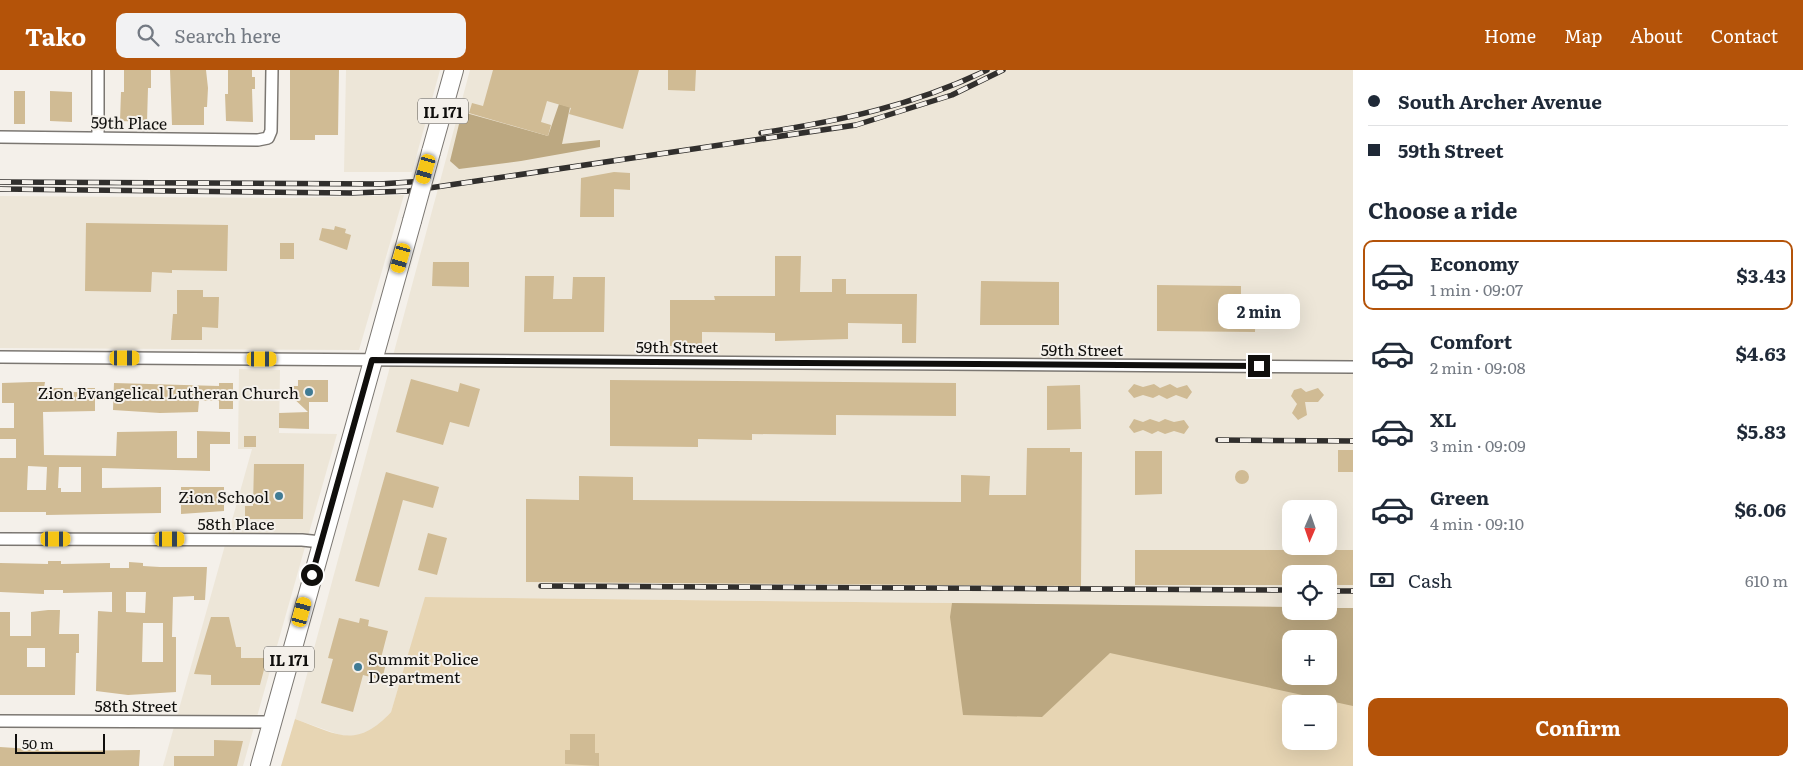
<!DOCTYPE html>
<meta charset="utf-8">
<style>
:root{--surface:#fff;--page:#f2f2f3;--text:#1f2937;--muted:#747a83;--line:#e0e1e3;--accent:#b45309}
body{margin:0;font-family:Literata,serif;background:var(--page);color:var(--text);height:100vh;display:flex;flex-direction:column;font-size:19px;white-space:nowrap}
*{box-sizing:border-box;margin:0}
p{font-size:16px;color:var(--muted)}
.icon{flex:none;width:28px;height:28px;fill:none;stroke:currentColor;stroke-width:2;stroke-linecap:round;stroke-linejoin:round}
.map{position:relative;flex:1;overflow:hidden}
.drawer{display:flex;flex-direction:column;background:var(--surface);width:450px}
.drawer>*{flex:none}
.guide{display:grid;align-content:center;height:110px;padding:0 15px;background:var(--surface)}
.needle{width:32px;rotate:182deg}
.controls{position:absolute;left:1282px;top:430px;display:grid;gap:10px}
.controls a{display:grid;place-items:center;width:55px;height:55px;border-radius:10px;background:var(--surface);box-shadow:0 5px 20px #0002;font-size:25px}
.scale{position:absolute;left:15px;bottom:12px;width:90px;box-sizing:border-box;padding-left:5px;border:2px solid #100f0d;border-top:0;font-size:14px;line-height:18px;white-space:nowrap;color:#100f0d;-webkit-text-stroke:4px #f4f0ea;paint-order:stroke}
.end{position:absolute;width:22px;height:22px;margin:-11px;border:6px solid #100f0d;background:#fff;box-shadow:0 0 0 2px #fff}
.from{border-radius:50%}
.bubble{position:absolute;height:35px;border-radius:10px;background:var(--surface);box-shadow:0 5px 20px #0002;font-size:16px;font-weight:700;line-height:35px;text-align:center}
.car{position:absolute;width:15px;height:30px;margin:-15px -8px;border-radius:6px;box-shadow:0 0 4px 1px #0007;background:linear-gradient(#f5c518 24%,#345 0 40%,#f5c518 0 76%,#345 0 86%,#f5c518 0)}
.guide b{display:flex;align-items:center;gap:18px;height:48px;font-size:19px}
.guide b+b{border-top:1px solid var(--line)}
.guide i{width:12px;height:12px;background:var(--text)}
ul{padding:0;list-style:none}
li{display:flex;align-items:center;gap:15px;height:70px;margin:0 10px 8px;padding:0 5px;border:2px solid transparent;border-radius:10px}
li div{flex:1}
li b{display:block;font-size:19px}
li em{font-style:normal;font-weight:700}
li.current{border-color:var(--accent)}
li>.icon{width:45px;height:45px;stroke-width:1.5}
h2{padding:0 15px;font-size:22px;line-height:60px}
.pay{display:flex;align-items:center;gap:12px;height:55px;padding:0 15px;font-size:19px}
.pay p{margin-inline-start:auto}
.button{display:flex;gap:10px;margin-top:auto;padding:10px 15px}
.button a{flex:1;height:58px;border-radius:10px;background:var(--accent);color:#fff;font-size:20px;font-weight:700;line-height:58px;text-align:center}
header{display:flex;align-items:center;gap:30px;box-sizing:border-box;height:70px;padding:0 25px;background:var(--accent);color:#fff}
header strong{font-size:24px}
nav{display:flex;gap:28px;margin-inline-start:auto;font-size:18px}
.search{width:350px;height:45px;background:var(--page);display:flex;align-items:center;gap:12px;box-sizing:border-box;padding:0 18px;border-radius:10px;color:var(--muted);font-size:19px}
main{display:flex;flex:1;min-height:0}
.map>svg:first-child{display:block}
.built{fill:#ede6d8;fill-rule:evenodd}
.green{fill:#e7d5b3;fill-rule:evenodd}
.forest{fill:#bca881;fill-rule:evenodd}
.building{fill:#d0bb94;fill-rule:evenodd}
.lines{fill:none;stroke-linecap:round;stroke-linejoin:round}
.minor-casing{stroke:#7b7772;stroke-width:14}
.primary-casing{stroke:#7b7772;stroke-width:20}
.minor{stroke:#fff;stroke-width:11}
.primary{stroke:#fff;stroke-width:18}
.rail-casing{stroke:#312f2d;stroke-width:5.5}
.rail{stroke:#f4f0ea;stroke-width:4;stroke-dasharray:11;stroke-linecap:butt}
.primary-bridge-casing{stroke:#7b7772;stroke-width:20;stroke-linecap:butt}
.primary-bridge{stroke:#fff;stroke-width:18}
.route{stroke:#100f0d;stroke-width:6}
.poi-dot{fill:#407b94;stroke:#f4f0ea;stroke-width:2}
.labels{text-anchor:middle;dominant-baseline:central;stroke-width:4;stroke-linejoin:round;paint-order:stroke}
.shield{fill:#f4f0ea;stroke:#54524f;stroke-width:1}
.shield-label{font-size:15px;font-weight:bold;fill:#100f0d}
.street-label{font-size:16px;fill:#100f0d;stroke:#f4f0ea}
.poi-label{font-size:16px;fill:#100f0d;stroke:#f4f0ea;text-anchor:end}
</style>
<header>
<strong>Tako</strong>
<div class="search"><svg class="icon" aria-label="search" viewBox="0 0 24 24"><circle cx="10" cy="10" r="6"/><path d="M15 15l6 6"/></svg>Search here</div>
<nav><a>Home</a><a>Map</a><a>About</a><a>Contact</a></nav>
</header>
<main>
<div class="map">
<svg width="1353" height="696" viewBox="0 0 1353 696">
<rect width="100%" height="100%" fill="#f4f0ea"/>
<!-- built -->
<path class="built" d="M 346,0 L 440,0 L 412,102 L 344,102 Z
M 470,0 L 1353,0 L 1353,538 L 1329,538 L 1329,504 L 1291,504 L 1291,537 L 426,527 L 391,642 L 380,654 L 367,663 L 354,667 L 340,665 L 295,649 ZM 1291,439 L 1329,439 L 1329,476 L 1291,476 Z
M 404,125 L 359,280 L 0,278 L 0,126 L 292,128 Z
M 239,299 L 280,300 L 279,363 L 337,364 L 243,696 L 163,696 L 252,379 L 238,379 Z"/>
<!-- green -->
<path class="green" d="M 425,527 L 1291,537 L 1291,541 L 1329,541 L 1329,538 L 1353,538 L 1353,696 L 281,696 L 295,649 C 337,664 356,680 391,642 ZM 1291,569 L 1329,569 L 1329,606 L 1291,606 ZM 1291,634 L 1329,634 L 1329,671 L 1291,671 Z"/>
<!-- forest -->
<path class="forest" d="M 559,34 L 570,37 L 562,74 L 600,70 L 600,77 L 521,91 L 459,99 L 450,91 L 460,50 L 466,43 L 548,66 Z
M 952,533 L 1291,537 L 1291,541 L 1329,541 L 1329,538 L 1353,538 L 1353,636 L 1110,583 L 1042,647 L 963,645 L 950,547 ZM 1291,569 L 1329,569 L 1329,606 L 1291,606 Z"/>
<!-- building -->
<path class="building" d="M 124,0 L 151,0 L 151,18 L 148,18 L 147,52 L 120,51 L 121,22 L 124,22 Z
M 170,0 L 206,0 L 208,18 L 207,37 L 204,37 L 204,55 L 172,55 Z
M 228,0 L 252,0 L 252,7 L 255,7 L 255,19 L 252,19 L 253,52 L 226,51 L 225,24 L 228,24 Z
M 290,0 L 339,0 L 338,65 L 315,65 L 315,70 L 290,70 Z
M 493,0 L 639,0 L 623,59 L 569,44 L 571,38 L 547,31 L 541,52 L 551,55 L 548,66 L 469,43 L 472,33 L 483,36 Z
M 668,0 L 696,0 L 695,21 L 668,20 Z
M 14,21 L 25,21 L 25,54 L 14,54 Z
M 50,21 L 72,22 L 72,52 L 50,51 Z
M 614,102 L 630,103 L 630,120 L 614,119 L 614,147 L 580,147 L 581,108 Z
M 86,153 L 228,155 L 227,201 L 172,200 L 172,203 L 152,202 L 151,222 L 85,221 Z
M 335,156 L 346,159 L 345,163 L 351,165 L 347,180 L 319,170 L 322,158 L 334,160 Z
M 280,173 L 294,173 L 294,189 L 280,189 Z
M 775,186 L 801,186 L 800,222 L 832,222 L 832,209 L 846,209 L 846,224 L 917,224 L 916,273 L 902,273 L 902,254 L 848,253 L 848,269 L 775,271 L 775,263 L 702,262 L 702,276 L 670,276 L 670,230 L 715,230 L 714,226 L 775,226 Z
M 433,192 L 469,192 L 469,217 L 432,216 Z
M 525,206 L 554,206 L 553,229 L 572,229 L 573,207 L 605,207 L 604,262 L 524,262 Z
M 981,211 L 1059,212 L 1059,255 L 980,255 Z
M 1157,215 L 1241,216 L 1241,226 L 1256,226 L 1255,262 L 1157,261 Z
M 177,220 L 203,220 L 203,227 L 219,227 L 218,258 L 202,257 L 202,270 L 171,270 L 173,244 L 177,244 Z
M 411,309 L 458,322 L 460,313 L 480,319 L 469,357 L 450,352 L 443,375 L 396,362 Z
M 298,310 L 328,310 L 328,332 L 309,332 L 309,359 L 279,358 L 279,343 L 308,342 L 290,325 L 290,316 L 298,316 Z
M 610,310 L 956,313 L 956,346 L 836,345 L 836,365 L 752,364 L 752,370 L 698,369 L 698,377 L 610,376 Z
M 32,312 L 45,312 L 44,318 L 63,318 L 63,322 L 82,322 L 82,318 L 95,318 L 95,341 L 43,342 L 44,385 L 116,386 L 117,362 L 177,361 L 177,388 L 197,388 L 197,361 L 230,362 L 230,374 L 210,374 L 210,401 L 102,398 L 102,418 L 161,417 L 161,443 L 46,445 L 46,442 L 0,442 L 0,388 L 16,388 L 16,369 L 0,369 L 0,358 L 14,358 L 14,333 L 2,333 L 2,313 ZM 28,396 L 47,397 L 46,420 L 27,420 ZM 59,397 L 81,397 L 81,422 L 61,422 L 61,418 L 58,418 Z
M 114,313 L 219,316 L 219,313 L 233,313 L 233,339 L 219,339 L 219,331 L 199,331 L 198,342 L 160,343 L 113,340 Z
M 1134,314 L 1143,317 L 1154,314 L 1160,318 L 1170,314 L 1177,318 L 1187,315 L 1192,322 L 1187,329 L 1176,325 L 1167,329 L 1159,325 L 1153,328 L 1143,325 L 1134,328 L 1128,321 Z
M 1080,315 L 1081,359 L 1047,360 L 1047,316 Z
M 1301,318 L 1306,322 L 1318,318 L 1324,325 L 1318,332 L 1305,332 L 1307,345 L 1298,350 L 1292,343 L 1297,334 L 1291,326 L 1294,320 Z
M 1134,349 L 1143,352 L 1150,349 L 1159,352 L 1165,349 L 1174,352 L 1184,350 L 1189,357 L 1184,364 L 1174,361 L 1165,364 L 1158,361 L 1152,364 L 1143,360 L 1134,363 L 1129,357 Z
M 244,366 L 256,366 L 256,377 L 244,377 Z
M 1027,378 L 1070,378 L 1070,382 L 1082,382 L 1081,516 L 526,512 L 526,429 L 579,430 L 579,406 L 633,407 L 633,430 L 961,432 L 961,405 L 990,406 L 989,425 L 1026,425 Z
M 1338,380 L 1353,380 L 1353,402 L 1338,402 Z
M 1135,381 L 1162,381 L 1162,424 L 1135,425 Z
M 254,394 L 304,394 L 303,449 L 245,449 L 245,436 L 253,436 Z
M1235 407a7 7 0 1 1 14 0a7 7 0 1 1-14 0Z
M 386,402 L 439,417 L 433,438 L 403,430 L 379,517 L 355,511 Z
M 181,417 L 224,417 L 224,441 L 181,444 Z
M 428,463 L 447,468 L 437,505 L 418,500 Z
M 1135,480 L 1353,480 L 1353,515 L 1329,515 L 1329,504 L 1291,504 L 1291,515 L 1135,515 Z
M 48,491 L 61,491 L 61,494 L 110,493 L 110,498 L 129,498 L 129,492 L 143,493 L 143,496 L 160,497 L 207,497 L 205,530 L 194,530 L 194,526 L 173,527 L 172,567 L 176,567 L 176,622 L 128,625 L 96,621 L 98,541 L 112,542 L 112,522 L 63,523 L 63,520 L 44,520 L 44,524 L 0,522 L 0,493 L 48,494 ZM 126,522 L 146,522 L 145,543 L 126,542 ZM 143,553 L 163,553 L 163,592 L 142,592 Z
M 48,540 L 60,540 L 59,564 L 79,564 L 79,583 L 76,583 L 75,625 L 0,625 L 0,542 L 10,542 L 10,566 L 31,566 L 31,542 ZM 27,578 L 45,578 L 45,597 L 27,597 Z
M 211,547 L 229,547 L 236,577 L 241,577 L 241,588 L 267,588 L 260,615 L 211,615 L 211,605 L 194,604 Z
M 339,548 L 359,553 L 360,548 L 369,550 L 368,556 L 388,561 L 381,588 L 387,589 L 382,610 L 363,605 L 353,642 L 321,633 L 333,589 L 328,588 Z
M 570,664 L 595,664 L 595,683 L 599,683 L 599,696 L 565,694 L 565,680 L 570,680 Z
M 214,670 L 243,671 L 237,696 L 174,696 L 174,686 L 214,686 Z
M 0,677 L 62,681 L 140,680 L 139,696 L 0,696 Z"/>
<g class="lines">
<defs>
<path id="minor" d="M 0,67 L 258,70 L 268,68 L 271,61 L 272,0
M 98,68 L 98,0
M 0,287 L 1353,297
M 0,469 L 302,470 L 321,472
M 0,651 L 272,652"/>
<path id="primary" d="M 431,82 L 454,0
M 260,696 L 412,151"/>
</defs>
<!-- minor casing -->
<use href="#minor" class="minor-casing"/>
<!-- primary casing -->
<use href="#primary" class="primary-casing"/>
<!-- minor -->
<use href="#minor" class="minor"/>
<!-- primary -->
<use href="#primary" class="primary"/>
<defs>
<path id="rail" d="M 761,63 C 840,51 915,35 987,0
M 0,112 L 380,114 L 425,111
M 0,119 L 351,123 L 409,121 L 856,55 L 952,25 L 1003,0
M 1218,370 L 1353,371
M 541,516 L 1291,520
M 1329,521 L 1353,521"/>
</defs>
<!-- rail casing -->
<use href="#rail" class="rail-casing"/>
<!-- rail -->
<use href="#rail" class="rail"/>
<defs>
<path id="primary-bridge" d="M 412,151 L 431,82"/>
</defs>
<!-- primary-bridge casing -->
<use href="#primary-bridge" class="primary-bridge-casing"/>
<!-- primary-bridge -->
<use href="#primary-bridge" class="primary-bridge"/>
</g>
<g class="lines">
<!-- route -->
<path class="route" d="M 312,505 L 372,290 L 1259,296"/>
</g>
<!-- markers -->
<g class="poi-dot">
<circle cx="309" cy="322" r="5"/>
<circle cx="279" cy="426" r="5"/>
<circle cx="358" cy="597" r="5"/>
</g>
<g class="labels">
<!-- shield labels -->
<g class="shield">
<rect x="418" y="28.5" width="50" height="25" rx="4"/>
<rect x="264" y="576.5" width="50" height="25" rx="4"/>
</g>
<g class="shield-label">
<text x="443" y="41">IL 171</text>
<text x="289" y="589">IL 171</text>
</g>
<!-- street labels -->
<g class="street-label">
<text transform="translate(129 52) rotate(1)">59th Place</text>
<text x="677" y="276">59th Street</text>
<text x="1082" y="279">59th Street</text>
<text x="236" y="453">58th Place</text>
<text x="136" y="635">58th Street</text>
</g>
<!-- poi labels -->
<g class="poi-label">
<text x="299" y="322">Zion Evangelical Lutheran Church</text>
<text x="269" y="426">Zion School</text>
<text x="368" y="588" text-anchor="start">Summit Police<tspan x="368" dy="18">Department</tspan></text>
</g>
</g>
</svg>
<div class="controls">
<a><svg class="needle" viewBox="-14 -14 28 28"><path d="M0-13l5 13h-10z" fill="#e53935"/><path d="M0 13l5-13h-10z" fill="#747a83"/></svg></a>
<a><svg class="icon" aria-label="locate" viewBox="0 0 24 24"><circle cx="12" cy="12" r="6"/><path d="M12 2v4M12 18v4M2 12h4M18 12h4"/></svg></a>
<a>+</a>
<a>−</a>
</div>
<div class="scale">50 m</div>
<i class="end from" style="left:312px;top:505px"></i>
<i class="end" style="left:1259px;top:296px"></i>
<div class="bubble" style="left:1218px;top:224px;width:82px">2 min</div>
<i class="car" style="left:426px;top:99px;rotate:196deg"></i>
<i class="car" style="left:401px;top:188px;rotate:196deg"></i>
<i class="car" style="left:125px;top:288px;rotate:90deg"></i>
<i class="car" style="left:262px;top:289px;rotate:90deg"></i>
<i class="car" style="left:56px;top:469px;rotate:90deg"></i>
<i class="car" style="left:170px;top:469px;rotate:90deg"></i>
<i class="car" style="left:302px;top:542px;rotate:15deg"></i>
</div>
<section class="drawer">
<div class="guide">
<b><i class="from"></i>South Archer Avenue</b>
<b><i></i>59th Street</b>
</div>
<h2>Choose a ride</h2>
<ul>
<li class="current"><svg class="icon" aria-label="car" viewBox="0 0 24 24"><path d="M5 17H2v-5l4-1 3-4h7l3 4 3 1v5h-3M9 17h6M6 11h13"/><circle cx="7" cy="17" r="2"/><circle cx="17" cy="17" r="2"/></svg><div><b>Economy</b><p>1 min · 09:07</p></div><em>$3.43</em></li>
<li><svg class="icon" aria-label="car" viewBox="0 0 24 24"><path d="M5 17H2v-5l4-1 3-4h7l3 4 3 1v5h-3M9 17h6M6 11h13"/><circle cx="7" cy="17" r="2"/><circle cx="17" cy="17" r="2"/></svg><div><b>Comfort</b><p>2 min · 09:08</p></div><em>$4.63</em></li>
<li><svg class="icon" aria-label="car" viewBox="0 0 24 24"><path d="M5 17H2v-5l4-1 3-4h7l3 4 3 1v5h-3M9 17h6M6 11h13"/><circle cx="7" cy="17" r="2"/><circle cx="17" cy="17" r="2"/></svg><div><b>XL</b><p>3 min · 09:09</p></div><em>$5.83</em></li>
<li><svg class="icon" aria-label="car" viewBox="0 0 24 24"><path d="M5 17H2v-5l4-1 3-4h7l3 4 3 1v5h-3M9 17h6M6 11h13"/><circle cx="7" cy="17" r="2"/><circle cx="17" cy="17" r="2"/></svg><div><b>Green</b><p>4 min · 09:10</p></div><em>$6.06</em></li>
</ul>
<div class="pay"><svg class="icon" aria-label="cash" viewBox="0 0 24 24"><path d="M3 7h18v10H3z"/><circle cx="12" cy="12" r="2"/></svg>Cash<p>610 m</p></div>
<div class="button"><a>Confirm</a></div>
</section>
</main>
